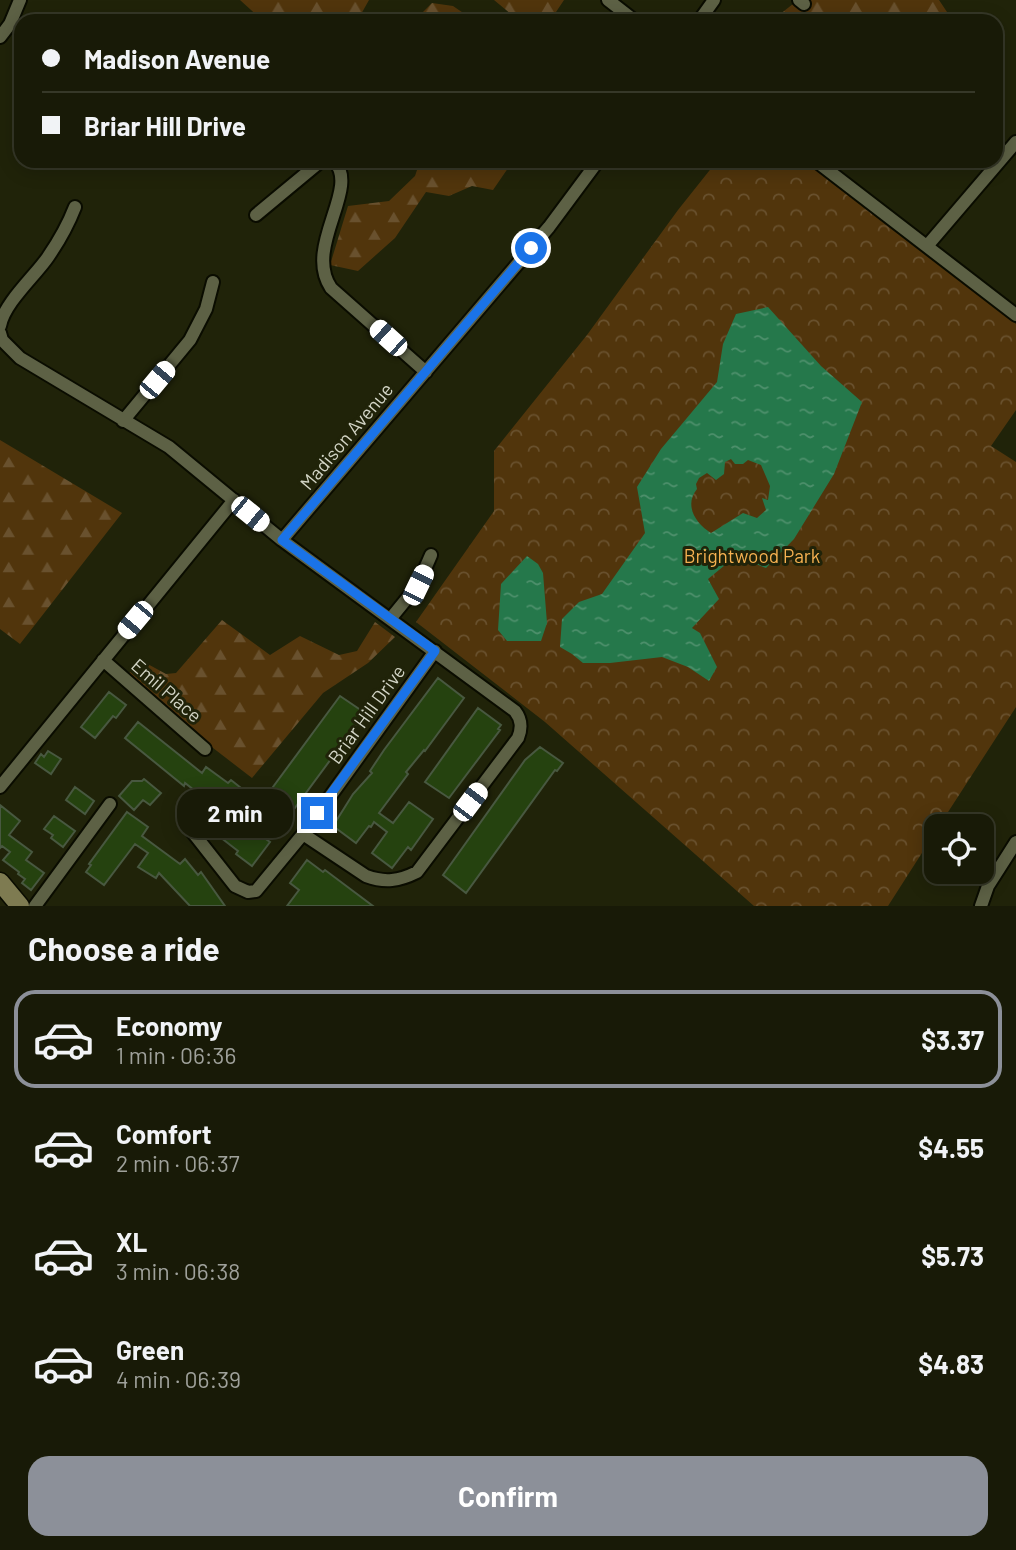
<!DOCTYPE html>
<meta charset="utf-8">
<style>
:root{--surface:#181a07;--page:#212311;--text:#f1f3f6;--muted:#9fa19b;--line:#363828;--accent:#8c9099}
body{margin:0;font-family:Barlow,sans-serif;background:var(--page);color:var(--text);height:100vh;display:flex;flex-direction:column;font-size:26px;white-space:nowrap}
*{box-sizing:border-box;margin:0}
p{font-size:23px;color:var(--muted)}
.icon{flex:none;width:38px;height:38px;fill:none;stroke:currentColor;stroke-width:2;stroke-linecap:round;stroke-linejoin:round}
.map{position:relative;height:906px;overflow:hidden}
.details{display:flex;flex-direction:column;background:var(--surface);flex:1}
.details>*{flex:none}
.banner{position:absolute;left:14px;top:14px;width:989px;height:154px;border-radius:21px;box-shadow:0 4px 18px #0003,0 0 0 2px var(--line);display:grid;align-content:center;height:154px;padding:0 28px;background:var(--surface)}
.tools{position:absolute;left:924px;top:814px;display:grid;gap:14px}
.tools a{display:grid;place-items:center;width:70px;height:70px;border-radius:14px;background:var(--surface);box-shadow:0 4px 18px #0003,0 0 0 2px var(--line);font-size:35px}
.end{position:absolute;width:32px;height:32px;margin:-16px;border:9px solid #1a73e8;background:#fff;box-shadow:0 0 0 4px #fff}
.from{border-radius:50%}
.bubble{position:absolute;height:49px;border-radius:21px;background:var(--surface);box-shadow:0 4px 18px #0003,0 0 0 2px var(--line);font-size:23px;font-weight:700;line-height:49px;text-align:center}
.car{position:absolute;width:21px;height:42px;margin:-21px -10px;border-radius:9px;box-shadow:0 0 5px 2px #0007;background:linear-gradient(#fff 24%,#345 0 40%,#fff 0 76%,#345 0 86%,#fff 0)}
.banner b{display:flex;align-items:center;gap:24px;height:66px;font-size:26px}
.banner b+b{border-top:2px solid var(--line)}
.banner i{width:18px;height:18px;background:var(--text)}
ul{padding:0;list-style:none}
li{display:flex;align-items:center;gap:21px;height:98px;margin:0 14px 10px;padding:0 14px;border:4px solid transparent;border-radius:21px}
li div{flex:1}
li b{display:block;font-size:26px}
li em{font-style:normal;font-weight:700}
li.current{border-color:var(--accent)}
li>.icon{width:63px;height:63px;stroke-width:1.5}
h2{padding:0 28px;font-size:32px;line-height:84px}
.cta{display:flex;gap:14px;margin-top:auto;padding:14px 28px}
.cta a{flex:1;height:80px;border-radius:21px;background:var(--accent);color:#fff;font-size:28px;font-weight:700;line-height:80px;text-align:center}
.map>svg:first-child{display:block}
.forest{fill:url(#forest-firs)}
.park{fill:url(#park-crowns)}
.water{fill:url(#water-ripples);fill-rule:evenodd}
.building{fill:#25420f;stroke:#485840;stroke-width:2}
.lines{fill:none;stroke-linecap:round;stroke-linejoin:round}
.street-casing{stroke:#0a0c00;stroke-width:16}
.secondary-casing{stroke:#0a0c00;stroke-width:21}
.street{stroke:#5d6145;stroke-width:12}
.secondary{stroke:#7e7b51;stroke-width:18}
.route{stroke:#1a73e8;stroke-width:9}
.labels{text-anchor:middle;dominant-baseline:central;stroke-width:6;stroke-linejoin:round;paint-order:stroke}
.street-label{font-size:19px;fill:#d2d4c5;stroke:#202309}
.park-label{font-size:19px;fill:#f6b151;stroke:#202309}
</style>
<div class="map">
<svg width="1016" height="906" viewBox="0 0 1016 906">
<defs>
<pattern id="forest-firs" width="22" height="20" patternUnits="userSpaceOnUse" patternTransform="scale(1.75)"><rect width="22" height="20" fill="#51350c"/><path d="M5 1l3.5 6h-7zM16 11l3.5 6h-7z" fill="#69512e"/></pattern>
<pattern id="park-crowns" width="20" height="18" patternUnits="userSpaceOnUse" patternTransform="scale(1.75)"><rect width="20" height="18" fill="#51350c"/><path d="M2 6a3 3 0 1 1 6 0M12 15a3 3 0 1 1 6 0" fill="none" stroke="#69512e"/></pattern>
<pattern id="water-ripples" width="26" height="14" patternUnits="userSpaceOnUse" patternTransform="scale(1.75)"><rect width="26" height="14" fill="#25784b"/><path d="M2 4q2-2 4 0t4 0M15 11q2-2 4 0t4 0" fill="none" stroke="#4e906c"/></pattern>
</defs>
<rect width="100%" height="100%" fill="#202309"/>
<!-- forest -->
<path class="forest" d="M 240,0 L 369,0 L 360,16 L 362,21 L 263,21 Z
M 494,0 L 564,0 L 550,21 L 511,21 L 511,14 Z
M 798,0 L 939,0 L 953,21 L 781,21 L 779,15 Z
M 432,3 L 453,6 L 475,21 L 414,21 Z
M 420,161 L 513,161 L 493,190 L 472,186 L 449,196 L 426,192 L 395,238 L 358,271 L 330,265 L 348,206 L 389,201 L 415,176 Z
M 0,440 L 122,513 L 20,644 L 0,629 Z
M 222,620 L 270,655 L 300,636 L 339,655 L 357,651 L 375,622 L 395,637 L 368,663 L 323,693 L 252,778 L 204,741 L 129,673 L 144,662 L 166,674 L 176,673 Z"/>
<!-- park -->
<path class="park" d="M 717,161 L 805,161 L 1016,324 L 1016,410 L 991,446 L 1016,462 L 1016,707 L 939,826 L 936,826 L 936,831 L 888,906 L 754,906 L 545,722 L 416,622 L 494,511 L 494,451 L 587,335 L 678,210 Z"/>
<!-- water -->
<path class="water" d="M 768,307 L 821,366 L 862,402 L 834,474 L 794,539 L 766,568 L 736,556 L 708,579 L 719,599 L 692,628 L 700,633 L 717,667 L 709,681 L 688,667 L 662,657 L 610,663 L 583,663 L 572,654 L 560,647 L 562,619 L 579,602 L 602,594 L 645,533 L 637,487 L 661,449 L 717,382 L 723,344 L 736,314 ZM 731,459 L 735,464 L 743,464 L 748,460 L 761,465 L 770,486 L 768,500 L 762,498 L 766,510 L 757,518 L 743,513 L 711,533 C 695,523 684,505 697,489 L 696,484 L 699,478 L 707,473 L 716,480 L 724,474 L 725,462 Z
M 527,556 L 538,564 L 543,573 L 547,623 L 541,641 L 507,641 L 498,630 L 501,584 Z"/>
<!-- building -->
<path class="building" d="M 438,678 L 464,698 L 425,751 L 424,750 L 406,772 L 408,774 L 379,813 L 393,823 L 409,802 L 433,819 L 411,850 L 408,847 L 392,868 L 372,853 L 387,832 L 374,822 L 371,827 L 369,826 L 356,843 L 333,826 L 353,794 L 372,773 L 370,771 L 384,750 Z
M 109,692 L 126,705 L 116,718 L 113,716 L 95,738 L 81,727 Z
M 340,696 L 365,713 L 280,828 L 256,810 Z
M 478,708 L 501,725 L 498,729 L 500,730 L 449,798 L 425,782 Z
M 138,722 L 202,773 L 206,767 L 228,783 L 231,780 L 246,792 L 233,809 L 253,824 L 250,828 L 270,842 L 252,866 L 236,854 L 238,851 L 220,837 L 232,820 L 185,783 L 184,786 L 125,738 Z
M 540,747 L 563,763 L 557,771 L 555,770 L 466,893 L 443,875 L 525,760 Z
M 48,751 L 61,759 L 51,774 L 35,763 L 41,754 L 44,757 Z
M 144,779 L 161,793 L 150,805 L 143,800 L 134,810 L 119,796 L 132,781 L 142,781 Z
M 75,787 L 94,801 L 85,814 L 66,800 Z
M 0,805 L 20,821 L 9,835 L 32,852 L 26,860 L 44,873 L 31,890 L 22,883 L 25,879 L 18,874 L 19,872 L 3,860 L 10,852 L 2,846 L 0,848 Z
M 127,812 L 148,827 L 142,836 L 180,864 L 185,859 L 198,875 L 201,872 L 225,906 L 190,906 L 159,873 L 156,878 L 138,867 L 148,853 L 135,844 L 104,885 L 86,872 L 91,865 L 89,864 Z
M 54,816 L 75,831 L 63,847 L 51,838 L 53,835 L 44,829 Z
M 307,860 L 323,872 L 325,870 L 373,906 L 287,906 L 299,890 L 290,883 Z"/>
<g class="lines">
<defs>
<path id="street" d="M 608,0 L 635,21
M 799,0 L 804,4
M 699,21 L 714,0
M 0,37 L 10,24 L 20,0
M 334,161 C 361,188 303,247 331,288 L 426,372
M 816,161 L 1016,315
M 256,215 L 321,161
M 927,246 L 1016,142
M 0,326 C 4,303 35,276 48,257 C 59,241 68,225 75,207
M 0,333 L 2,340 L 20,358 L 169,447 L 282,540 L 515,711 C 522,720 522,728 518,738 L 417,872 C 399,881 385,883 366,876 L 303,834
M 123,421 L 190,340 L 206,309 L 213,282
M 282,540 L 549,227 L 598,161
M 391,618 L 418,585 L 431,555
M 103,660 L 205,749
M 0,787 L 234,500
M 191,830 L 235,886 L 248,892 L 256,891 L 303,834 L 435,651
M 35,906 L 110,804
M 981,906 L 988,886 L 1016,842"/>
<path id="secondary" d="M 0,882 L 20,906"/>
</defs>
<!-- street casing -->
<use href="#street" class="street-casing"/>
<!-- secondary casing -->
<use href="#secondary" class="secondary-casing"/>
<!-- street -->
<use href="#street" class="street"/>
<!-- secondary -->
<use href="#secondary" class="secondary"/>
</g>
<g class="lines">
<!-- route -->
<path class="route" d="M 317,813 L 435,651 L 282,540 L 531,248"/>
</g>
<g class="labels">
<!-- street labels -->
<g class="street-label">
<text transform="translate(346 436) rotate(-50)">Madison Avenue</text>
<text transform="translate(167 690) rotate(41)">Emil Place</text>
<text transform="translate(366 714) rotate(-54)">Briar Hill Drive</text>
</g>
<!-- park labels -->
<g class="park-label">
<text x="752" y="555">Brightwood Park</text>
</g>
</g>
</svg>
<div class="tools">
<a><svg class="icon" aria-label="locate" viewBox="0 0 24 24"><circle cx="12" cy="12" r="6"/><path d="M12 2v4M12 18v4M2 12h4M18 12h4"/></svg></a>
</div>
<i class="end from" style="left:531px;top:248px"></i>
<i class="end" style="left:317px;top:813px"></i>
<div class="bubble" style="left:177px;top:789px;width:116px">2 min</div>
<i class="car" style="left:388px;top:338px;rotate:312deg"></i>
<i class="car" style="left:157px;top:380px;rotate:40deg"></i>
<i class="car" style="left:250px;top:514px;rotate:129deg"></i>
<i class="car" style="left:418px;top:585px;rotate:26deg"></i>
<i class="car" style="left:135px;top:620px;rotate:220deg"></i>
<i class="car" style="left:470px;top:802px;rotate:37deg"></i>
<div class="banner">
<b><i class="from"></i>Madison Avenue</b>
<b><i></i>Briar Hill Drive</b>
</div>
</div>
<section class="details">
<h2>Choose a ride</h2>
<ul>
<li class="current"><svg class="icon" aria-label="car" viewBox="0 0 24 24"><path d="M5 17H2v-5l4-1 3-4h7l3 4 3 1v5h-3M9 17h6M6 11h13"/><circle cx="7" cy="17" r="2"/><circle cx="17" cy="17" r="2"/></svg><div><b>Economy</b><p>1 min · 06:36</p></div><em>$3.37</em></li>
<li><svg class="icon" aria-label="car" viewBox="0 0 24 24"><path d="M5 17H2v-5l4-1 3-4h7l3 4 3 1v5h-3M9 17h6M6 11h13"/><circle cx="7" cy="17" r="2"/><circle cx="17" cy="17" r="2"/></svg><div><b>Comfort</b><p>2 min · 06:37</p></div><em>$4.55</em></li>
<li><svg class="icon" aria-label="car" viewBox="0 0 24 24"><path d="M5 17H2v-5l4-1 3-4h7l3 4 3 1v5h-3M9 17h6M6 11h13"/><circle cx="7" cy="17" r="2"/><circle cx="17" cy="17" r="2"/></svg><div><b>XL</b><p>3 min · 06:38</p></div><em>$5.73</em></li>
<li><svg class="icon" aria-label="car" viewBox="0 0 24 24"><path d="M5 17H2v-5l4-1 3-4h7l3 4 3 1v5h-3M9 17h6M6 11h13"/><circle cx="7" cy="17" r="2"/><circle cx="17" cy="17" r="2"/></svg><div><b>Green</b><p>4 min · 06:39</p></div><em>$4.83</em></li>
</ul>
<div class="cta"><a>Confirm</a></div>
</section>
